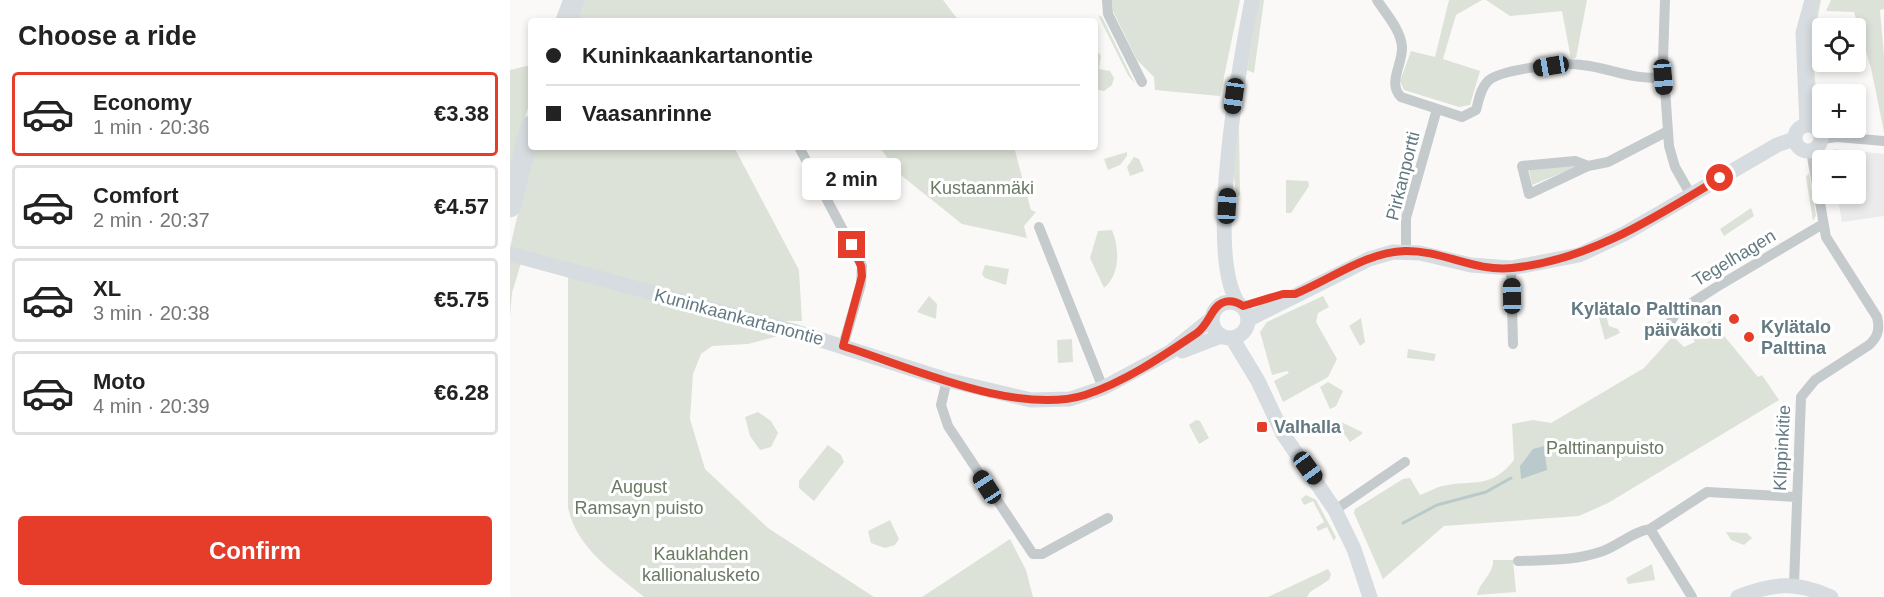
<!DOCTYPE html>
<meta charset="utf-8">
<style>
:root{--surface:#fff;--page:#f2f2f2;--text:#222;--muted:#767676;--line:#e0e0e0;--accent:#e63d2b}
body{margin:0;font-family:Arial,sans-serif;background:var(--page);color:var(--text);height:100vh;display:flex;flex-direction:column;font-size:22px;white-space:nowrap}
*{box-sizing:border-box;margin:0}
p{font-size:20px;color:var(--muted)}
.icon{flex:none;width:33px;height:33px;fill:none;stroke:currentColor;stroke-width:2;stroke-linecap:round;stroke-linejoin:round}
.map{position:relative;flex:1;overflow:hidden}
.panel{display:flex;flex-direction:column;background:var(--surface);width:510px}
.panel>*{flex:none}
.guide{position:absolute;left:18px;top:18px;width:570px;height:132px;border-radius:6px;box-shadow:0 3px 9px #0003;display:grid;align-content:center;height:132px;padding:0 18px;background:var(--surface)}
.controls{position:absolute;left:1302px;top:18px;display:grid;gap:12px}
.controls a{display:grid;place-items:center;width:54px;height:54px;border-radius:6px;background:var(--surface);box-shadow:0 3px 9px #0003;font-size:30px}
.end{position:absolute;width:27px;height:27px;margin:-14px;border:8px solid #e63d2b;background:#fff;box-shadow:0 0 0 3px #fff}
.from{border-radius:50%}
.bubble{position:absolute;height:42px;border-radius:6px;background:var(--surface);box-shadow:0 3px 9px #0003;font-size:20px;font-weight:700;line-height:42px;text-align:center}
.car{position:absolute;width:18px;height:36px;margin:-18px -9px;border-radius:8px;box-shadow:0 0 4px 2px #0007;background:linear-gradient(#222 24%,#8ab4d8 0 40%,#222 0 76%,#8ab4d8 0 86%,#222 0)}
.guide b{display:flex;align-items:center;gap:21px;height:57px;font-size:22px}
.guide b+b{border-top:2px solid var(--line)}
.guide i{width:15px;height:15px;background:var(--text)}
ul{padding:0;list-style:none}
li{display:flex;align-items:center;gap:18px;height:84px;margin:0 12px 9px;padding:0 6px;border:3px solid var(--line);border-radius:6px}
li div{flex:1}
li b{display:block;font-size:22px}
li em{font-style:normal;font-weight:700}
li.current{border-color:var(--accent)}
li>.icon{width:54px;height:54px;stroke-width:1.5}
h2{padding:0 18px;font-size:27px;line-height:72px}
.cta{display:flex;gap:12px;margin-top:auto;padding:12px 18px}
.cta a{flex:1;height:69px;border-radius:6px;background:var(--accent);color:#fff;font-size:24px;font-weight:700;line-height:69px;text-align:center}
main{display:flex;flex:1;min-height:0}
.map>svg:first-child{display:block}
.built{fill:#eaebea}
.green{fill:#dce2d8}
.water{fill:#bac9cb}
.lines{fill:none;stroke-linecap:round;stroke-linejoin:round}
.stream{stroke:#bac9cb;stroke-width:3}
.street{stroke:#c5cacd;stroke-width:10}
.secondary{stroke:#d6dcdf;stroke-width:15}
.highway{stroke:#d6dcdf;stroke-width:21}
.route{stroke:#e63d2b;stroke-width:8}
.poi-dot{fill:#e63d2b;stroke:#fff;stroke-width:2}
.labels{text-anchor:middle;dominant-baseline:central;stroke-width:6;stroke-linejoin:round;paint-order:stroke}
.street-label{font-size:18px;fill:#647a83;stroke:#fff}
.park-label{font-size:18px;fill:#6a7a63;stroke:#fff}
.poi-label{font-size:18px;font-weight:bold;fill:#647a83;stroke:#fff;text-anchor:start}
</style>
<main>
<section class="panel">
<h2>Choose a ride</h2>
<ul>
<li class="current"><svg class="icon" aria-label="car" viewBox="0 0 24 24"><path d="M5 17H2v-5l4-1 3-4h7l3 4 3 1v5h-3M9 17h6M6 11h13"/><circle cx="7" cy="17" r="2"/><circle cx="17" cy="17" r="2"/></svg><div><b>Economy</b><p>1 min · 20:36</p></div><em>€3.38</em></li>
<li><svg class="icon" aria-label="car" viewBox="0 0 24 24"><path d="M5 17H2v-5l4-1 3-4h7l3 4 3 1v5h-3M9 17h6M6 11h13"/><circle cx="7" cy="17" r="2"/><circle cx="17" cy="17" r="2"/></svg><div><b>Comfort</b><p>2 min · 20:37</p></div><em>€4.57</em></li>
<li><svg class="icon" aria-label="car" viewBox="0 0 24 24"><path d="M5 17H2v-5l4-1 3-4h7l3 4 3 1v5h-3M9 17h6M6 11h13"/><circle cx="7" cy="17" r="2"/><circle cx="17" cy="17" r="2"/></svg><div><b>XL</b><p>3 min · 20:38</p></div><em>€5.75</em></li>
<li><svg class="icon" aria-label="car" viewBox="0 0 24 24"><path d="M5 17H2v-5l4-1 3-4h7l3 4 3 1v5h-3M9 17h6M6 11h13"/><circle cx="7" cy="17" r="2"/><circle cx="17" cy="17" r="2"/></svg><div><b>Moto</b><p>4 min · 20:39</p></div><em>€6.28</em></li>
</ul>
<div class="cta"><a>Confirm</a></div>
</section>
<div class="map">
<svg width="1374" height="597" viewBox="0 0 1374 597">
<rect width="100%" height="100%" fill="#faf9f7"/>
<!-- built -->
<path class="built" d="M 1324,149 L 1374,154 L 1374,216 L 1332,222 L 1327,194 L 1346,194 L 1346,160 L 1322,160 Z"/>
<!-- green -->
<path class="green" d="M 72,0 L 433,0 L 449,21 L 64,21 Z
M 602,0 L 730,0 L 710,96 L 645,90 L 644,77 L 627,60 L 603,11 Z
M 749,0 L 754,0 L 744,73 L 737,70 Z
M 939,0 L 972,0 L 946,15 L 933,59 L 970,71 L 960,105 L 949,107 L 894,90 L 890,81 L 901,51 L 925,57 Z
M 976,0 L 1077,0 L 1066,58 L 1061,59 L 1052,11 L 1000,16 Z
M 1308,0 L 1311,0 L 1302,47 L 1307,101 L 1303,101 L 1298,42 Z
M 1321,0 L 1374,0 L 1374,9 L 1370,10 L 1374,56 L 1374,132 L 1361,68 L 1344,12 L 1316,11 Z
M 588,15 L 592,17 L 625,84 L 618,75 Z
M 585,48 L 591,56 L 589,69 L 600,71 L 604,78 L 602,85 L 594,91 L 585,89 Z
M 21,65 L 21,98 L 0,167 L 0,70 Z
M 729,126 L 730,195 L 727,197 L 723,172 Z
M 23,147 L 224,147 L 289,270 L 292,321 L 272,321 L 0,248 Z
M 369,147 L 504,147 L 521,210 L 526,212 L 514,226 L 517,238 L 452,224 L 392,176 Z
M 617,152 L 617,156 L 610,165 L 598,170 L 594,159 Z
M 624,157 L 629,159 L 634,171 L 620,176 L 617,167 Z
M 1064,164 L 1066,167 L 1022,185 L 1019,170 Z
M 1299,173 L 1306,215 L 1303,221 L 1296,177 Z
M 776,180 L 798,181 L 799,186 L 781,213 L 776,213 Z
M 1241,208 L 1244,216 L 1214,236 L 1210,229 Z
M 602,230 C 610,249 610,275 594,288 L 580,258 L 588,231 Z
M 0,260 L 11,263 L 2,293 L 0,316 Z
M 475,265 L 499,269 L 496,285 L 475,278 L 472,274 Z
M 58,277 L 272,335 L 238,344 L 202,346 L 191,354 L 183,374 L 180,419 L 195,469 L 258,528 L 364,597 L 134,597 C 104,572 67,549 58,508 Z
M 419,296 L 427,304 L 426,319 L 407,312 Z
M 813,296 L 819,307 L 808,313 L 806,322 L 827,359 L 818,377 L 773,402 L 764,381 L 779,373 L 777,371 L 762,375 L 750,332 L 757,322 Z
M 1093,305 L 1099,326 L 1108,329 L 1110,333 L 1095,340 L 1086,307 Z
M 851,318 L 855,342 L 850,346 L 839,326 Z
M 1201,320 L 1248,377 L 1252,375 L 1269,400 L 1098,503 L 1069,516 L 934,526 L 873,579 L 844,513 L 845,509 L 893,479 L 900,478 L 910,495 C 918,492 925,488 932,486 C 964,479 980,490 1004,460 L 1002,424 L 1023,420 L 1041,423 L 1134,368 L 1163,336 L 1174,347 L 1185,342 L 1180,334 Z
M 562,339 L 563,362 L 548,363 L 547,340 Z
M 898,349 L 926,354 L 924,361 L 897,358 Z
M 818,382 L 833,391 L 826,406 L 820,409 L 810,387 Z
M 248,412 L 261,421 L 268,433 L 261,447 L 250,450 L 240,436 L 235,417 Z
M 686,420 L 690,421 L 699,438 L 689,444 L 679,425 Z
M 827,420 L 852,432 L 852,434 L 840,442 L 825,421 Z
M 318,445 L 331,455 L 334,462 L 304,501 L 289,488 L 289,481 Z
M 796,495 L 806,500 L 826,537 L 824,541 L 817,527 L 808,531 L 806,527 L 814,522 L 803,501 L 794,505 L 791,499 Z
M 380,520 L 389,539 L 385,545 L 375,548 L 361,543 L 358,531 Z
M 1216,532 L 1237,533 L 1242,538 L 1234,545 L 1221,540 Z
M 500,539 L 516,570 L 523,597 L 412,597 Z
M 983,560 L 1003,560 L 1006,592 L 967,595 C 970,581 984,574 983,560 Z
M 1142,564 L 1145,580 L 1118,584 L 1116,578 Z
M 818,569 L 821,574 L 819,580 L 800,592 L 797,597 L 758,597 Z"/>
<!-- water -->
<path class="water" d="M 1034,446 L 1037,470 L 1011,479 L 1010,466 L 1023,449 Z"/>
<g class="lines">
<!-- stream -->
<path class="stream" d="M 893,523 L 927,505 L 976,492 L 1001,478"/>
<!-- street -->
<path class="street" d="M 597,0 L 598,14 L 632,82
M 867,0 C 876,14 891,30 892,47 C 893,64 877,83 891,97 L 952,117 L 966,110 C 969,100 970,89 978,81 C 991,69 1054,62 1072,65 C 1101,68 1124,81 1153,77
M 1155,0 L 1153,60 L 1159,146 L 1165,167 L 1181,195
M 1311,139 L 1327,137 L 1374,141
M 289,147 L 352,266 L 351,284 L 333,346
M 1078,166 L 1019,194 L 1012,166 L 1065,161 L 1078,166 L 1098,162 L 1158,131
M 529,227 L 593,388
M 896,251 L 896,218 L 927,109
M 1001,268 L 1003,344
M 1157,328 L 1166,313 L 1205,288 L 1313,224
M 437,380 L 431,405 L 438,426 L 523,554 L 532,554 L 598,518
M 825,510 L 895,462
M 1140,529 L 1182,597
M 1008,561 C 1037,560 1065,561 1093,551 C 1109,545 1124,531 1140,529 L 1197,492 L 1286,497
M 1284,584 L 1291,397 L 1305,380 L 1359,345 C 1368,337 1370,329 1367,317 L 1316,237 L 1301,151"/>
<!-- secondary -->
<path class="secondary" d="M1285 138a13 13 0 1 1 26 0a13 13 0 1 1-26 0Z
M 1297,125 L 1293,33 L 1302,0
M 0,254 L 283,331 L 437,380 L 521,400 L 560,399 L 593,388 L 660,352 L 701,319
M702 320a18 18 0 1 1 36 0a18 18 0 1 1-36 0Z
M 728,303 C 695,252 730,62 742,0
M 739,319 L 859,259 L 883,252 L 910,253 L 961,265 L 1001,268 L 1069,255 L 1114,234 L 1267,145 L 1284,139
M 722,338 L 748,381 L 773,434 L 825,510 L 844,549 L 860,597
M 672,351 L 711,336
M 1228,597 C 1263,583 1286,581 1321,597"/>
<!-- highway -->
<path class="highway" d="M 56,21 L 64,0
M 0,207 L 21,126"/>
</g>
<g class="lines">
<!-- route -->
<path class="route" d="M 342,245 L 351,266 L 352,276 L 333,346 C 400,367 507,416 575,395 C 615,382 653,356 687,333 C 699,324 702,307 712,303 C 720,299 727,302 733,306 L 773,294 L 785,294 C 820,280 856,252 895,251 C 931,250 965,272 1002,268 C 1080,260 1144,218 1210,178"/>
</g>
<!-- markers -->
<g class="poi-dot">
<circle cx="1224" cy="319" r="6"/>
<circle cx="1239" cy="337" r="6"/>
<rect x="746" y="421" width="12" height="12" rx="3"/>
</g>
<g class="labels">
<!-- street labels -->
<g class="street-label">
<text transform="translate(893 176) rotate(-76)">Pirkanportti</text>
<text transform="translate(1224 258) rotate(-31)">Tegelhagen</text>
<text transform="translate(229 317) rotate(15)">Kuninkaankartanontie</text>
<text transform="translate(1272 448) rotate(-87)">Klippinkitie</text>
</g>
<!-- park labels -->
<g class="park-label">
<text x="472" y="188">Kustaanmäki</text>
<text x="1095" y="448">Palttinanpuisto</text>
<text x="129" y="487">August<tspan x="129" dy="21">Ramsayn puisto</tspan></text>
<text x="191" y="554">Kauklahden<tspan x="191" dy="21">kallionalusketo</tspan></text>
</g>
<!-- poi labels -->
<g class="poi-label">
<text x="1212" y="309" text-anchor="end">Kylätalo Palttinan<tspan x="1212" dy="21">päiväkoti</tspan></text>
<text x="1251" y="327">Kylätalo<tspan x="1251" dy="21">Palttina</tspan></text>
<text x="764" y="427">Valhalla</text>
</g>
</g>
</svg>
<div class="controls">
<a><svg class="icon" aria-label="locate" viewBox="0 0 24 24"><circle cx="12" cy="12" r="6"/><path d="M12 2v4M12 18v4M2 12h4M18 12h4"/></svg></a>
<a>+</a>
<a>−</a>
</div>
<i class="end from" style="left:1210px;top:178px"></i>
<i class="end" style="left:342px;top:245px"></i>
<div class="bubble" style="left:292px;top:158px;width:99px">2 min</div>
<i class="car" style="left:1041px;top:66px;rotate:261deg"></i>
<i class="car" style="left:1153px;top:77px;rotate:175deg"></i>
<i class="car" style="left:724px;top:96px;rotate:188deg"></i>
<i class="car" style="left:717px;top:206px;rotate:3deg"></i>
<i class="car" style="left:1002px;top:296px;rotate:359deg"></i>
<i class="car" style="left:798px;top:468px;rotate:144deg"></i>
<i class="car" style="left:477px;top:487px;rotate:327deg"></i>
<div class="guide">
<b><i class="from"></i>Kuninkaankartanontie</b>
<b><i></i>Vaasanrinne</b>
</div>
</div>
</main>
